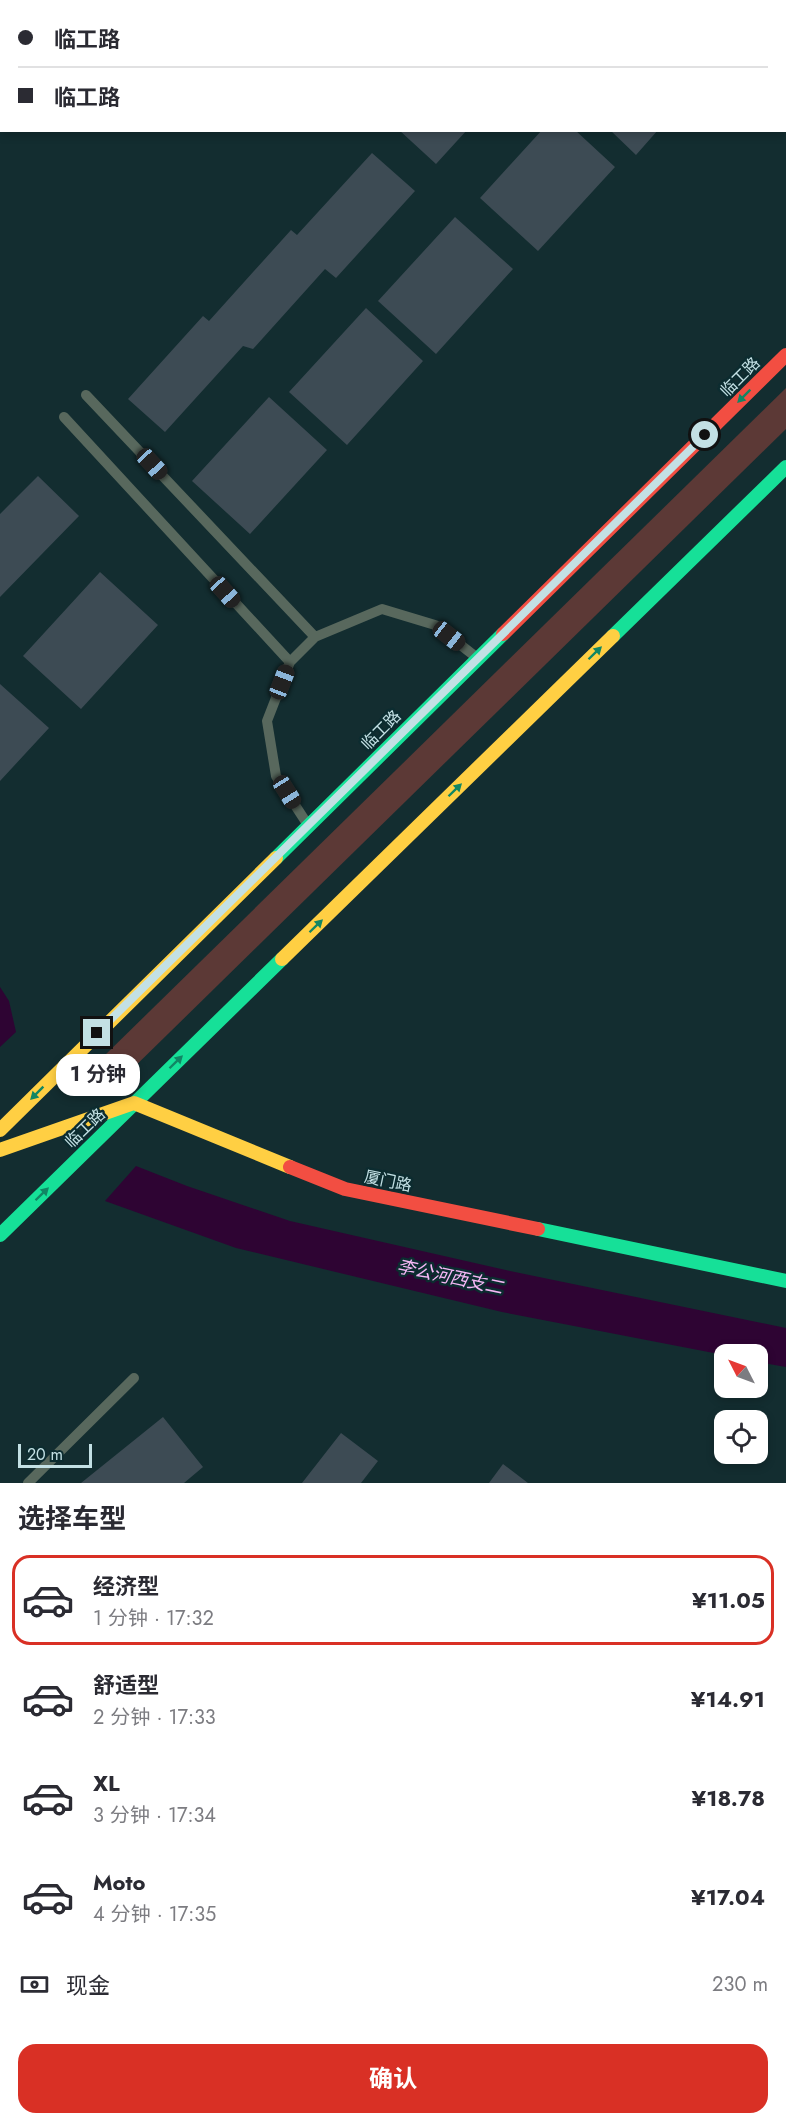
<!DOCTYPE html>
<html lang="zh">
<meta charset="utf-8">
<style>
:root{--surface:#fff;--page:#f7f7f7;--text:#2b2b33;--muted:#7c7c81;--line:#e1e1e2;--accent:#d93025}
body{margin:0;font-family:Jost,"Noto Sans SC",sans-serif;background:var(--page);color:var(--text);height:100vh;display:flex;flex-direction:column;font-size:22px;white-space:nowrap}
*{box-sizing:border-box;margin:0}
p{font-size:20px;color:var(--muted)}
.icon{flex:none;width:33px;height:33px;fill:none;stroke:currentColor;stroke-width:2;stroke-linecap:round;stroke-linejoin:round}
.map{position:relative;height:1483px;overflow:hidden}
.sheet{display:flex;flex-direction:column;background:var(--surface);flex:1}
.sheet>*{flex:none}
.top-card{position:absolute;left:0px;top:0px;width:786px;height:132px;box-shadow:0 3px 9px #0003;display:grid;align-content:center;height:132px;padding:0 18px;background:var(--surface)}
.needle{width:39px;rotate:312deg}
.fabs{position:absolute;left:714px;top:1344px;display:grid;gap:12px}
.fabs a{display:grid;place-items:center;width:54px;height:54px;border-radius:12px;background:var(--surface);box-shadow:0 3px 9px #0003;font-size:30px}
.scale{position:absolute;left:18px;bottom:15px;width:74px;box-sizing:border-box;padding-left:6px;border:3px solid #c3e0e4;border-top:0;font-size:16px;line-height:21px;white-space:nowrap;color:#c3e0e4;-webkit-text-stroke:4px #0c2c30;paint-order:stroke}
.end{position:absolute;width:27px;height:27px;margin:-14px;border:8px solid #c3e0e4;background:#111;box-shadow:0 0 0 3px #111}
.from{border-radius:50%}
.bubble{position:absolute;height:42px;border-radius:18px;background:var(--surface);box-shadow:0 3px 9px #0003;font-size:20px;font-weight:700;line-height:42px;text-align:center}
.car{position:absolute;width:18px;height:36px;margin:-18px -9px;border-radius:8px;box-shadow:0 0 4px 2px #0007;background:linear-gradient(#222 24%,#8ab4d8 0 40%,#222 0 76%,#8ab4d8 0 86%,#222 0)}
.top-card b{display:flex;align-items:center;gap:21px;height:57px;font-size:22px}
.top-card b+b{border-top:2px solid var(--line)}
.top-card i{width:15px;height:15px;background:var(--text)}
ul{padding:0;list-style:none}
li{display:flex;align-items:center;gap:18px;height:90px;margin:0 12px 9px;padding:0 6px;border:3px solid transparent;border-radius:18px}
li div{flex:1}
li b{display:block;font-size:22px}
li em{font-style:normal;font-weight:700}
li.active{border-color:var(--accent)}
li>.icon{width:54px;height:54px;stroke-width:1.5}
h2{padding:0 18px;font-size:27px;line-height:72px}
.pay{display:flex;align-items:center;gap:15px;height:66px;padding:0 18px;font-size:22px}
.pay p{margin-inline-start:auto}
.button{display:flex;gap:12px;margin-top:auto;padding:12px 18px}
.button a{flex:1;height:69px;border-radius:18px;background:var(--accent);color:#fff;font-size:24px;font-weight:700;line-height:69px;text-align:center}
.map>svg:first-child{display:block}
.green{fill:#5c3936}
.water{fill:#2e0433}
.building{fill:#3d4b54}
.lines{fill:none;stroke-linecap:round;stroke-linejoin:round}
.lane{stroke:#58685d;stroke-width:10}
.fast{stroke:#16e098;stroke-width:14}
.slow{stroke:#ffcf43;stroke-width:14}
.jam{stroke:#f24e42;stroke-width:14}
.oneway{fill:#118664}
.route{stroke:#c3e0e4;stroke-width:8}
.labels{text-anchor:middle;dominant-baseline:central;stroke-width:5;stroke-linejoin:round;paint-order:stroke}
.street-label{font-size:16px;fill:#c3e0e4;stroke:#0c2c30}
.water-label{font-size:18px;font-style:italic;fill:#f6b8f6;stroke:#0c2c30}
</style>
<div class="map">
<svg width="786" height="1483" viewBox="0 0 786 1483">
<rect width="100%" height="100%" fill="#132d30"/>
<!-- green -->
<path class="green" d="M 786,388 L 786,429 L 122,1079 C 110,1082 105,1079 99,1068 L 102,1058 Z"/>
<!-- water -->
<path class="water" d="M 0,987 L 9,1001 L 16,1032 L 0,1047 Z
M 136,1166 L 187,1186 L 290,1221 L 510,1271 L 786,1328 L 786,1367 L 758,1362 L 758,1354 L 724,1355 L 502,1312 L 236,1248 L 105,1201 Z"/>
<!-- building -->
<path class="building" d="M 399,130 L 467,130 L 436,164 Z
M 542,130 L 575,130 L 615,167 L 538,251 L 480,198 Z
M 610,130 L 658,130 L 636,155 Z
M 372,153 L 415,191 L 336,278 L 325,269 L 253,349 L 243,346 L 165,432 L 128,399 L 203,316 L 209,321 L 291,230 L 297,235 Z
M 455,217 L 513,269 L 436,354 L 378,301 Z
M 366,308 L 423,361 L 347,445 L 289,392 Z
M 269,397 L 327,450 L 250,534 L 192,481 Z
M 38,476 L 79,516 L 0,597 L 0,514 Z
M 100,572 L 158,625 L 81,709 L 23,656 Z
M 0,684 L 49,728 L 0,781 Z
M 163,1417 L 203,1467 L 184,1483 L 81,1483 Z
M 341,1433 L 378,1461 L 361,1483 L 302,1483 Z
M 503,1464 L 528,1483 L 489,1483 Z"/>
<g class="lines">
<!-- lane -->
<path class="lane" d="M 86,395 L 315,637
M 64,417 L 290,662
M 306,822 L 276,776 L 267,721 L 290,662 L 315,637 L 382,609 L 435,625 L 476,657
M 28,1483 L 134,1378"/>
<!-- fast -->
<path class="fast" d="M 613,636 L 786,467
M 276,858 L 503,634
M 538,1229 L 786,1281
M 0,1235 L 282,959"/>
<!-- slow -->
<path class="slow" d="M 282,959 L 613,636
M 0,1130 L 276,858
M 0,1150 L 134,1103 L 290,1167"/>
<!-- jam -->
<path class="jam" d="M 503,634 L 786,355
M 290,1167 L 345,1189 L 538,1229"/>
</g>
<!-- one-way arrows -->
<defs><path id="oneway-solid" d="M-6-.8H1V-3.2L6.5 0L1 3.2V.8H-6Z" transform="scale(1.5)"/></defs>
<g class="oneway">
<use href="#oneway-solid" transform="translate(744 396) rotate(135)"/>
<use href="#oneway-solid" transform="translate(595 653) rotate(-44)"/>
<use href="#oneway-solid" transform="translate(455 790) rotate(-44)"/>
<use href="#oneway-solid" transform="translate(316 926) rotate(-44)"/>
<use href="#oneway-solid" transform="translate(176 1062) rotate(-44)"/>
<use href="#oneway-solid" transform="translate(37 1093) rotate(135)"/>
<use href="#oneway-solid" transform="translate(42 1194) rotate(-44)"/>
</g>
<g class="lines">
<!-- route -->
<path class="route" d="M 97,1033 L 705,435"/>
</g>
<g class="labels">
<!-- street labels -->
<g class="street-label">
<text transform="translate(740 377) rotate(-45)">临工路</text>
<text transform="translate(381 730) rotate(-45)">临工路</text>
<text transform="translate(85 1128) rotate(-44)">临工路</text>
<text transform="translate(388 1181) rotate(12)">厦门路</text>
</g>
<!-- water labels -->
<g class="water-label">
<text transform="translate(450 1277) rotate(12)">李公河西支二</text>
</g>
</g>
</svg>
<div class="fabs">
<a><svg class="needle" viewBox="-14 -14 28 28"><path d="M0-13l5 13h-10z" fill="#e53935"/><path d="M0 13l5-13h-10z" fill="#7c7c81"/></svg></a>
<a><svg class="icon" aria-label="locate" viewBox="0 0 24 24"><circle cx="12" cy="12" r="6"/><path d="M12 2v4M12 18v4M2 12h4M18 12h4"/></svg></a>
</div>
<div class="scale">20 m</div>
<i class="end from" style="left:705px;top:435px"></i>
<i class="end" style="left:97px;top:1033px"></i>
<div class="bubble" style="left:56px;top:1054px;width:84px">1 分钟</div>
<i class="car" style="left:152px;top:464px;rotate:137deg"></i>
<i class="car" style="left:225px;top:592px;rotate:138deg"></i>
<i class="car" style="left:449px;top:636px;rotate:128deg"></i>
<i class="car" style="left:282px;top:682px;rotate:21deg"></i>
<i class="car" style="left:287px;top:792px;rotate:148deg"></i>
<div class="top-card">
<b><i class="from"></i>临工路</b>
<b><i></i>临工路</b>
</div>
</div>
<section class="sheet">
<h2>选择车型</h2>
<ul>
<li class="active"><svg class="icon" aria-label="car" viewBox="0 0 24 24"><path d="M5 17H2v-5l4-1 3-4h7l3 4 3 1v5h-3M9 17h6M6 11h13"/><circle cx="7" cy="17" r="2"/><circle cx="17" cy="17" r="2"/></svg><div><b>经济型</b><p>1 分钟 · 17:32</p></div><em>¥11.05</em></li>
<li><svg class="icon" aria-label="car" viewBox="0 0 24 24"><path d="M5 17H2v-5l4-1 3-4h7l3 4 3 1v5h-3M9 17h6M6 11h13"/><circle cx="7" cy="17" r="2"/><circle cx="17" cy="17" r="2"/></svg><div><b>舒适型</b><p>2 分钟 · 17:33</p></div><em>¥14.91</em></li>
<li><svg class="icon" aria-label="car" viewBox="0 0 24 24"><path d="M5 17H2v-5l4-1 3-4h7l3 4 3 1v5h-3M9 17h6M6 11h13"/><circle cx="7" cy="17" r="2"/><circle cx="17" cy="17" r="2"/></svg><div><b>XL</b><p>3 分钟 · 17:34</p></div><em>¥18.78</em></li>
<li><svg class="icon" aria-label="car" viewBox="0 0 24 24"><path d="M5 17H2v-5l4-1 3-4h7l3 4 3 1v5h-3M9 17h6M6 11h13"/><circle cx="7" cy="17" r="2"/><circle cx="17" cy="17" r="2"/></svg><div><b>Moto</b><p>4 分钟 · 17:35</p></div><em>¥17.04</em></li>
</ul>
<div class="pay"><svg class="icon" aria-label="cash" viewBox="0 0 24 24"><path d="M3 7h18v10H3z"/><circle cx="12" cy="12" r="2"/></svg>现金<p>230 m</p></div>
<div class="button"><a>确认</a></div>
</section>
